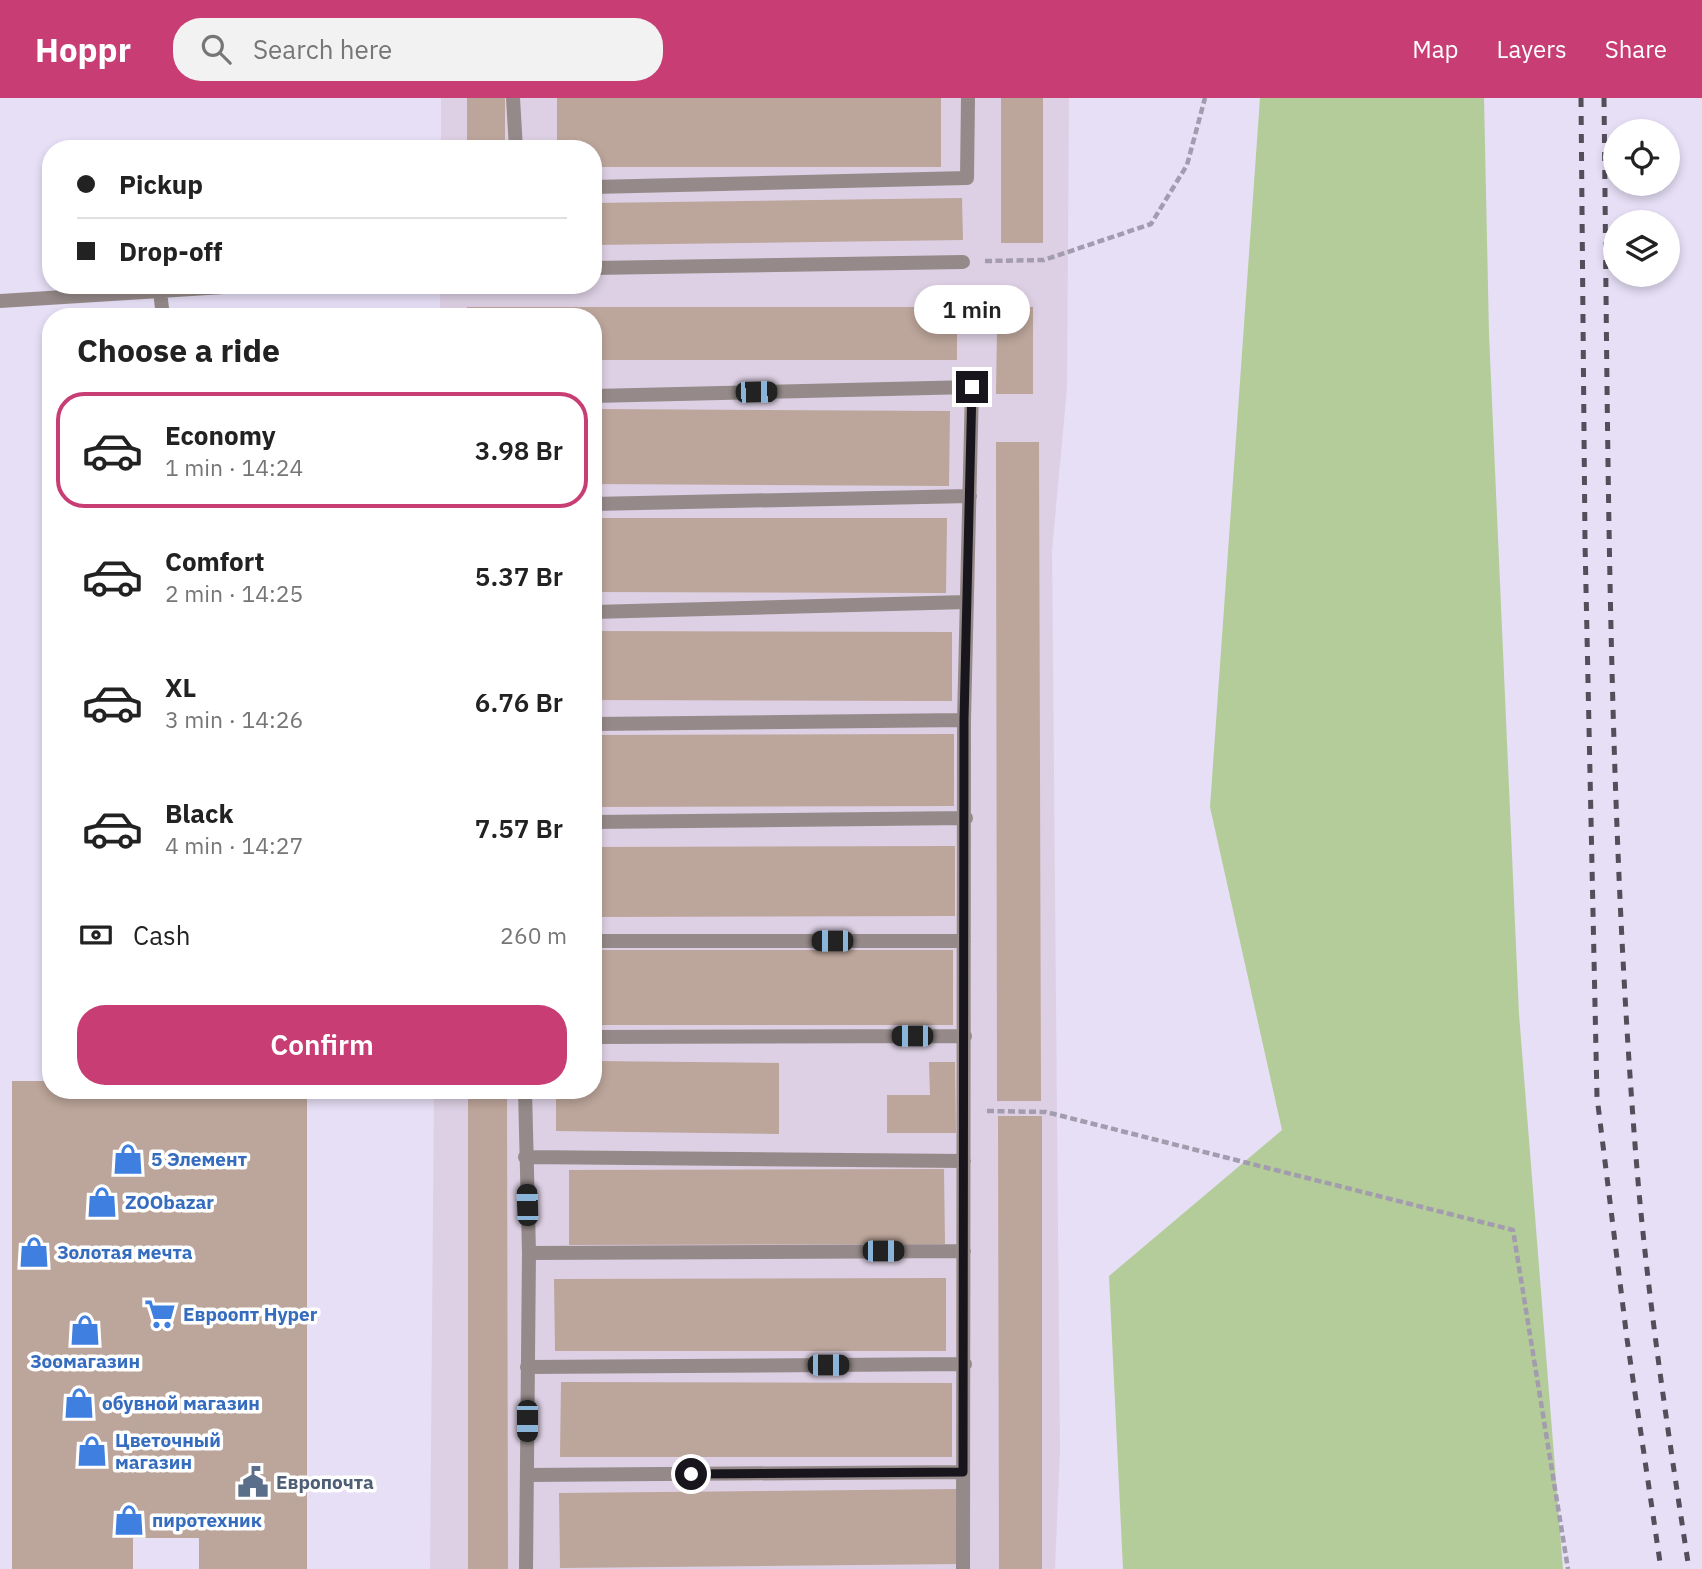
<!DOCTYPE html>
<meta charset="utf-8">
<style>
:root{--surface:#fff;--page:#f2f2f2;--text:#222;--muted:#767676;--line:#e0e0e0;--accent:#c83e74}
body{margin:0;font-family:"IBM Plex Sans",sans-serif;background:var(--page);color:var(--text);height:100vh;display:flex;flex-direction:column;font-size:26px;white-space:nowrap}
*{box-sizing:border-box;margin:0}
p{font-size:23px;color:var(--muted)}
.icon{flex:none;width:38px;height:38px;fill:none;stroke:currentColor;stroke-width:2;stroke-linecap:round;stroke-linejoin:round}
.map{position:relative;flex:1;overflow:hidden}
.details{position:absolute;left:42px;top:210px;width:560px;height:791px;display:flex;flex-direction:column;background:var(--surface);border-radius:28px;box-shadow:0 4px 10px #0003}
.details>*{flex:none}
.hud{position:absolute;left:42px;top:42px;width:560px;height:154px;border-radius:28px;box-shadow:0 4px 10px #0003;display:grid;align-content:center;height:154px;padding:0 35px;background:var(--surface)}
.controls{position:absolute;left:1603px;top:21px;display:grid;gap:14px}
.controls a{display:grid;place-items:center;width:77px;height:77px;border-radius:50%;background:var(--surface);box-shadow:0 4px 10px #0003;font-size:35px}
.end{position:absolute;width:32px;height:32px;margin:-16px;border:9px solid #18151d;background:#fff;box-shadow:0 0 0 4px #fff}
.from{border-radius:50%}
.bubble{position:absolute;height:49px;border-radius:24px;background:var(--surface);box-shadow:0 4px 10px #0003;font-size:23px;font-weight:600;line-height:49px;text-align:center}
.car{position:absolute;width:21px;height:42px;margin:-21px -10px;border-radius:9px;box-shadow:0 0 5px 2px #0007;background:linear-gradient(#222 24%,#8ab4d8 0 40%,#222 0 76%,#8ab4d8 0 86%,#222 0)}
.hud b{display:flex;align-items:center;gap:24px;height:66px;font-size:26px}
.hud b+b{border-top:2px solid var(--line)}
.hud i{width:18px;height:18px;background:var(--text)}
ul{padding:0;list-style:none}
li{display:flex;align-items:center;gap:21px;height:116px;margin:0 14px 10px;padding:0 21px;border:4px solid transparent;border-radius:28px}
li div{flex:1}
li b{display:block;font-size:26px}
li em{font-style:normal;font-weight:600}
li.current{border-color:var(--accent)}
li>.icon{width:63px;height:63px;stroke-width:1.5}
h2{padding:0 35px;font-size:32px;line-height:84px}
.pay{display:flex;align-items:center;gap:18px;height:77px;padding:0 35px;font-size:26px}
.pay p{margin-inline-start:auto}
.primary-button{display:flex;gap:14px;margin-top:auto;padding:14px 35px}
.primary-button a{flex:1;height:80px;border-radius:28px;background:var(--accent);color:#fff;font-size:28px;font-weight:600;line-height:80px;text-align:center}
header{display:flex;align-items:center;gap:42px;box-sizing:border-box;height:98px;padding:0 35px;background:var(--accent);color:#fff}
header strong{font-size:33px}
nav{display:flex;gap:38px;margin-inline-start:auto;font-size:24px}
.search{width:490px;height:63px;background:var(--page);display:flex;align-items:center;gap:18px;box-sizing:border-box;padding:0 24px;border-radius:28px;color:var(--muted);font-size:26px}
.map>svg:first-child{display:block}
.industrial{fill:#ddd0e4}
.green{fill:#b4cc99}
.building{fill:#bca59a}
.lines{fill:none;stroke-linecap:round;stroke-linejoin:round}
.path{stroke:#a29cae;stroke-width:4.5;stroke-dasharray:7 3.5;stroke-linecap:butt}
.lane{stroke:#958a89;stroke-width:14}
.rail{stroke:#524e5a;stroke-width:5;stroke-dasharray:9 9;stroke-linecap:butt}
.route{stroke:#18151d;stroke-width:9}
.labels{text-anchor:middle;dominant-baseline:central;stroke-width:7;stroke-linejoin:round;paint-order:stroke}
.shop-label{font-size:19px;font-weight:bold;fill:#366cbe;stroke:#fff;text-anchor:start}
.service-label{font-size:19px;font-weight:bold;fill:#4e5e75;stroke:#fff;text-anchor:start}
</style>
<header>
<strong>Hoppr</strong>
<div class="search"><svg class="icon" aria-label="search" viewBox="0 0 24 24"><circle cx="10" cy="10" r="6"/><path d="M15 15l6 6"/></svg>Search here</div>
<nav><a>Map</a><a>Layers</a><a>Share</a></nav>
</header>
<div class="map">
<svg width="1702" height="1471" viewBox="0 0 1702 1471">
<rect width="100%" height="100%" fill="#e6dff6"/>
<!-- industrial -->
<path class="industrial" d="M 441,0 L 1069,0 L 1067,290 L 1052,453 L 1060,1352 L 1055,1471 L 430,1471 L 434,992 L 593,992 L 593,219 L 440,219 L 440,187 L 593,187 L 593,51 L 441,51 Z"/>
<!-- green -->
<path class="green" d="M 1260,0 L 1484,0 L 1489,236 L 1519,916 L 1563,1471 L 1123,1471 L 1109,1178 L 1282,1032 L 1210,709 Z"/>
<!-- building -->
<path class="building" d="M 467,0 L 505,0 L 505,51 L 467,51 Z
M 557,0 L 941,0 L 941,69 L 593,69 L 593,51 L 557,51 Z
M 1001,0 L 1043,0 L 1043,145 L 1001,145 Z
M 962,100 L 963,142 L 593,147 L 593,105 Z
M 467,209 L 1033,209 L 1033,296 L 996,296 L 997,231 L 957,231 L 957,262 L 593,262 L 593,219 L 467,219 Z
M 593,311 L 950,313 L 949,388 L 593,386 Z
M 996,344 L 1039,344 L 1041,1003 L 997,1003 Z
M 593,420 L 947,420 L 946,495 L 593,494 Z
M 593,533 L 952,534 L 952,603 L 593,602 Z
M 954,636 L 954,708 L 593,709 L 593,637 Z
M 955,748 L 955,818 L 593,819 L 593,749 Z
M 593,852 L 953,852 L 953,927 L 593,927 Z
M 593,963 L 779,965 L 779,1036 L 556,1033 L 556,992 L 593,992 Z
M 929,964 L 955,964 L 956,1035 L 887,1035 L 887,997 L 930,997 Z
M 12,983 L 51,983 L 51,992 L 307,992 L 307,1471 L 199,1471 L 199,1440 L 133,1440 L 133,1471 L 12,1471 Z
M 468,992 L 507,992 L 508,1471 L 468,1471 Z
M 998,1018 L 1042,1018 L 1042,1471 L 999,1471 Z
M 944,1071 L 945,1146 L 569,1147 L 569,1072 Z
M 946,1180 L 946,1253 L 555,1253 L 554,1181 Z
M 561,1284 L 952,1285 L 952,1359 L 560,1359 Z
M 958,1391 L 959,1466 L 560,1470 L 559,1395 Z"/>
<g class="lines">
<!-- path -->
<path class="path" d="M 985,163 L 1044,162 L 1151,126 L 1187,67 L 1205,0
M 987,1013 L 1046,1014 L 1513,1132 L 1568,1471"/>
<!-- lane -->
<path class="lane" d="M 513,0 L 516,51
M 593,89 L 967,80 L 968,0
M 593,170 L 963,164
M 160,193 L 163,219
M 0,203 L 256,187
M 593,298 L 972,289 L 964,622 L 963,1471
M 593,406 L 970,398
M 593,514 L 967,504
M 593,626 L 964,622
M 593,724 L 966,720
M 593,843 L 964,843
M 593,939 L 965,938
M 525,992 L 529,1155 L 526,1471
M 525,1059 L 964,1063
M 529,1155 L 964,1153
M 527,1269 L 965,1266
M 527,1377 L 963,1374"/>
<!-- rail -->
<path class="rail" d="M 1581,0 L 1585,444 L 1597,999 L 1627,1241 L 1661,1471
M 1604,0 C 1608,353 1608,708 1636,1059 C 1647,1197 1668,1334 1689,1471"/>
</g>
<g class="lines">
<!-- route -->
<path class="route" d="M 691,1376 L 963,1374 L 964,622 L 972,289"/>
</g>
<!-- icons -->
<defs>
<symbol id="shop-bare" viewBox="-9 -9 18 18"><path d="M-5-2.5h2.3a2.7 3.5 0 0 1 5.4 0H5L5.5 6h-11ZM-1.5-2.5h3a1.5 2.3 0 0 0-3 0Z" fill="#3f7fe0" stroke="#fff" stroke-width="2.5" paint-order="stroke"/></symbol>
<symbol id="supermarket-bare" viewBox="-9 -9 18 18"><path d="M-6-5.5h2.5l.6 2H6L4.5 2H-2.5L-4.4-4H-6ZM-1.5 3.2a1.3 1.3 0 1 0 .1 0ZM3 3.2a1.3 1.3 0 1 0 .1 0Z" fill="#3f7fe0" stroke="#fff" stroke-width="2.5" paint-order="stroke"/></symbol>
<symbol id="civic-bare" viewBox="-9 -9 18 18"><path d="M-.6-6.5H3V-4.5H.6V-3L4-1V1h2V6H-6V1h2V-1L-.6-3ZM-1.2 2.5V6h2.4V2.5Z" fill="#5c6f8a" stroke="#fff" stroke-width="2.5" paint-order="stroke"/></symbol>
</defs>
<g fill-rule="evenodd">
<use href="#shop-bare" x="106" y="1039" width="44" height="44"/>
<use href="#shop-bare" x="80" y="1082" width="44" height="44"/>
<use href="#shop-bare" x="12" y="1132" width="44" height="44"/>
<use href="#supermarket-bare" x="138" y="1194" width="44" height="44"/>
<use href="#shop-bare" x="63" y="1210" width="44" height="44"/>
<use href="#shop-bare" x="57" y="1283" width="44" height="44"/>
<use href="#shop-bare" x="70" y="1331" width="44" height="44"/>
<use href="#civic-bare" x="231" y="1362" width="44" height="44"/>
<use href="#shop-bare" x="107" y="1400" width="44" height="44"/>
</g>
<g class="labels">
<!-- shop labels -->
<g class="shop-label">
<text x="151" y="1061">5 Элемент</text>
<text x="125" y="1104">ZOObazar</text>
<text x="57" y="1154">Золотая мечта</text>
<text x="183" y="1216">Евроопт Hyper</text>
<text x="85" y="1263" text-anchor="middle">Зоомагазин</text>
<text x="102" y="1305">обувной магазин</text>
<text x="115" y="1342">Цветочный<tspan x="115" dy="22">магазин</tspan></text>
<text x="152" y="1422">пиротехник</text>
</g>
<!-- service labels -->
<g class="service-label">
<text x="276" y="1384">Европочта</text>
</g>
</g>
</svg>
<div class="controls">
<a><svg class="icon" aria-label="locate" viewBox="0 0 24 24"><circle cx="12" cy="12" r="6"/><path d="M12 2v4M12 18v4M2 12h4M18 12h4"/></svg></a>
<a><svg class="icon" aria-label="layers" viewBox="0 0 24 24"><path d="M12 4l9 5-9 5-9-5zM3 14l9 5 9-5"/></svg></a>
</div>
<i class="end from" style="left:691px;top:1376px"></i>
<i class="end" style="left:972px;top:289px"></i>
<div class="bubble" style="left:914px;top:187px;width:116px">1 min</div>
<i class="car" style="left:756px;top:294px;rotate:89deg"></i>
<i class="car" style="left:832px;top:843px;rotate:270deg"></i>
<i class="car" style="left:912px;top:938px;rotate:270deg"></i>
<i class="car" style="left:527px;top:1107px;rotate:358deg"></i>
<i class="car" style="left:883px;top:1153px;rotate:90deg"></i>
<i class="car" style="left:828px;top:1267px;rotate:90deg"></i>
<i class="car" style="left:527px;top:1323px;rotate:180deg"></i>
<div class="hud">
<b><i class="from"></i>Pickup</b>
<b><i></i>Drop-off</b>
</div>
<section class="details">
<h2>Choose a ride</h2>
<ul>
<li class="current"><svg class="icon" aria-label="car" viewBox="0 0 24 24"><path d="M5 17H2v-5l4-1 3-4h7l3 4 3 1v5h-3M9 17h6M6 11h13"/><circle cx="7" cy="17" r="2"/><circle cx="17" cy="17" r="2"/></svg><div><b>Economy</b><p>1 min · 14:24</p></div><em>3.98 Br</em></li>
<li><svg class="icon" aria-label="car" viewBox="0 0 24 24"><path d="M5 17H2v-5l4-1 3-4h7l3 4 3 1v5h-3M9 17h6M6 11h13"/><circle cx="7" cy="17" r="2"/><circle cx="17" cy="17" r="2"/></svg><div><b>Comfort</b><p>2 min · 14:25</p></div><em>5.37 Br</em></li>
<li><svg class="icon" aria-label="car" viewBox="0 0 24 24"><path d="M5 17H2v-5l4-1 3-4h7l3 4 3 1v5h-3M9 17h6M6 11h13"/><circle cx="7" cy="17" r="2"/><circle cx="17" cy="17" r="2"/></svg><div><b>XL</b><p>3 min · 14:26</p></div><em>6.76 Br</em></li>
<li><svg class="icon" aria-label="car" viewBox="0 0 24 24"><path d="M5 17H2v-5l4-1 3-4h7l3 4 3 1v5h-3M9 17h6M6 11h13"/><circle cx="7" cy="17" r="2"/><circle cx="17" cy="17" r="2"/></svg><div><b>Black</b><p>4 min · 14:27</p></div><em>7.57 Br</em></li>
</ul>
<div class="pay"><svg class="icon" aria-label="cash" viewBox="0 0 24 24"><path d="M3 7h18v10H3z"/><circle cx="12" cy="12" r="2"/></svg>Cash<p>260 m</p></div>
<div class="primary-button"><a>Confirm</a></div>
</section>
</div>
